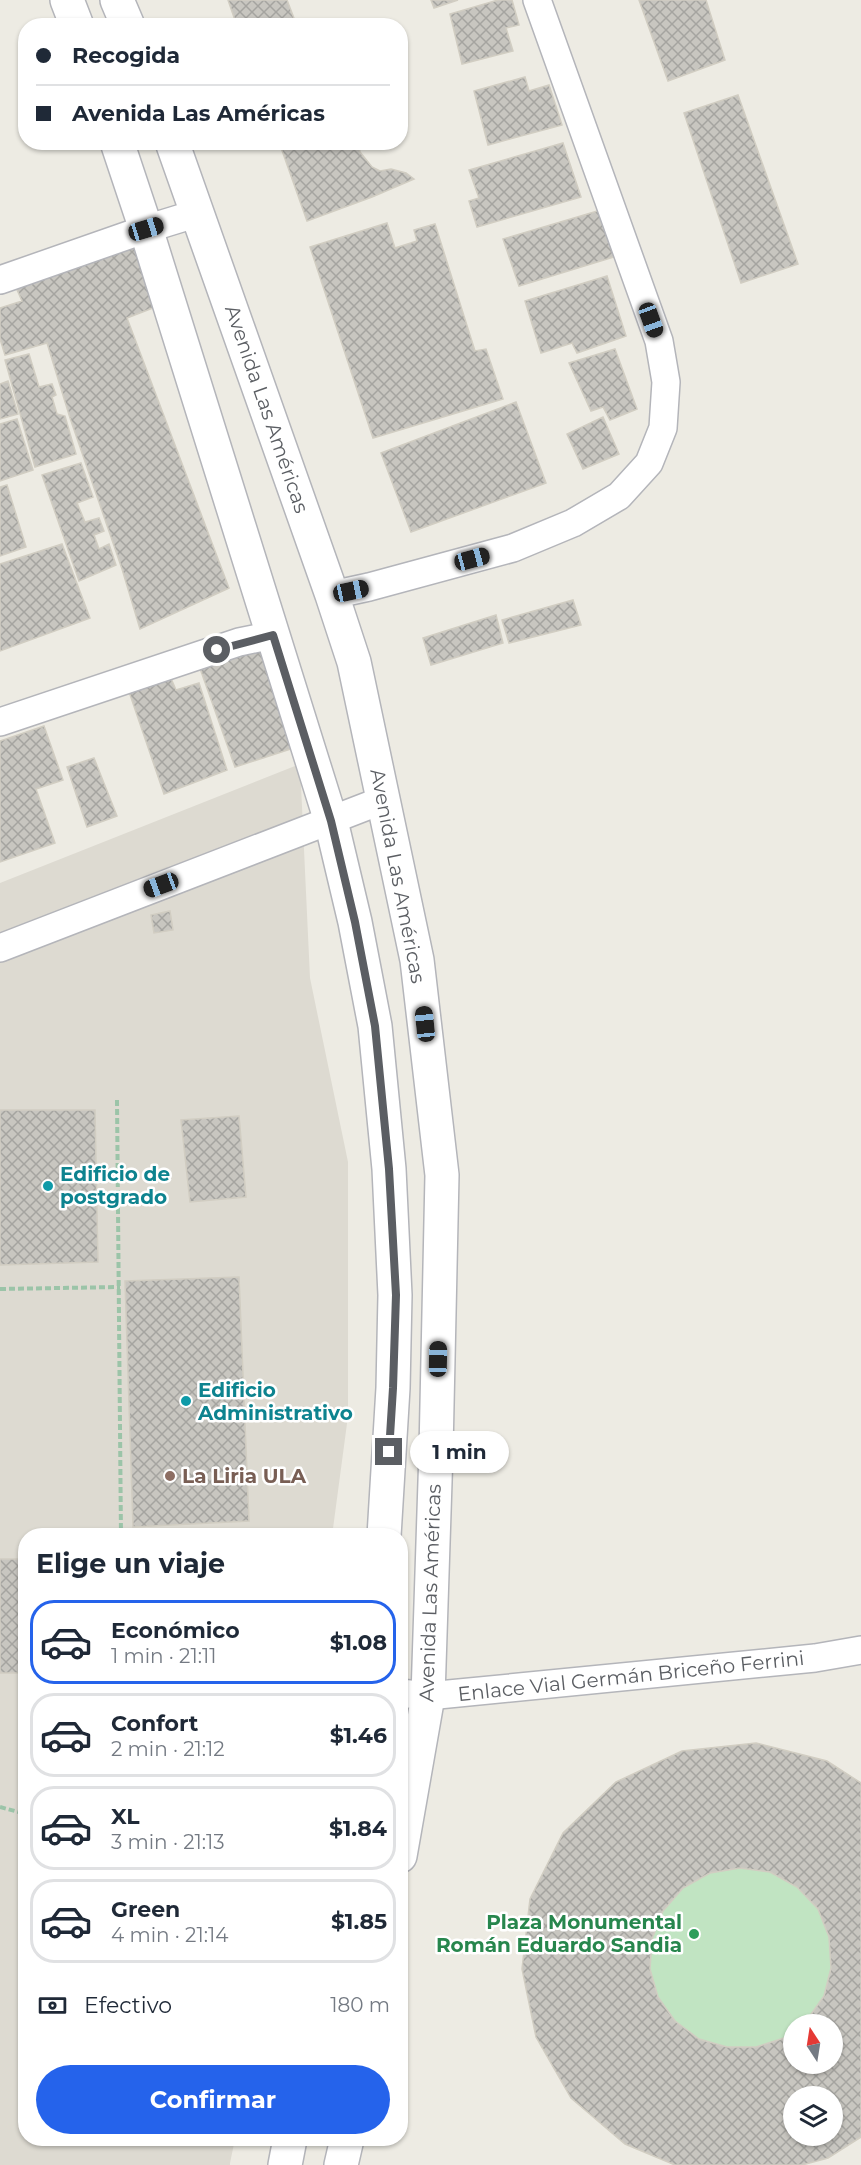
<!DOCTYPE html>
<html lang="es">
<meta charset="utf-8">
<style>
:root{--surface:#fff;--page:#f2f2f3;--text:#1f2937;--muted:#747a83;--line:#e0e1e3;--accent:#2563eb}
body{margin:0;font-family:Montserrat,sans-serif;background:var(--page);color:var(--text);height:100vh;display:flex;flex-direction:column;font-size:22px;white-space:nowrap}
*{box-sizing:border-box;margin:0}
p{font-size:20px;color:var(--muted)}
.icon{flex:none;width:33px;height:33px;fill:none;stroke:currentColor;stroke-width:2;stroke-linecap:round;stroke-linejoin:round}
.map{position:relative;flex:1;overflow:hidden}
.side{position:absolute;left:18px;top:1528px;width:390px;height:618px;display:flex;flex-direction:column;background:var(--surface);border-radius:24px;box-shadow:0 2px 4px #0004}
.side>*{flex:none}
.banner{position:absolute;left:18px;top:18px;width:390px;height:132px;border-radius:24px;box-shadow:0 2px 4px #0004;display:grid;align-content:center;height:132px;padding:0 18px;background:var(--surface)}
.needle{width:39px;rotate:348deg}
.fabs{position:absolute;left:783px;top:2014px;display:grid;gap:12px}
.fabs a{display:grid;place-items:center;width:60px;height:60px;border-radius:50%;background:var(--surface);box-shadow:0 2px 4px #0004;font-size:30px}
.end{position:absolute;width:27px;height:27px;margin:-14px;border:8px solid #5b5e63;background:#fff;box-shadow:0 0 0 3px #fff}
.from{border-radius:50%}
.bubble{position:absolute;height:42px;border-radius:21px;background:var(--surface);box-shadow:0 2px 4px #0004;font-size:20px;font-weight:700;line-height:42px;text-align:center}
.car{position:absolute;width:18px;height:36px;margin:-18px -9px;border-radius:8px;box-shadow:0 0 4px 2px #0007;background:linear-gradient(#222 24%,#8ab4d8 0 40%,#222 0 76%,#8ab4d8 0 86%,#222 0)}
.banner b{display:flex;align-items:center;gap:21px;height:57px;font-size:22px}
.banner b+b{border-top:2px solid var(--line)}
.banner i{width:15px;height:15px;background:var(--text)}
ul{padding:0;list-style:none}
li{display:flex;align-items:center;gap:18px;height:84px;margin:0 12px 9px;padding:0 6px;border:3px solid var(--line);border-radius:24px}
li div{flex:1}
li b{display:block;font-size:22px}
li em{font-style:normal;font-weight:700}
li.selected{border-color:var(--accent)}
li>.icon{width:54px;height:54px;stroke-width:1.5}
h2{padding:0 18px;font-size:27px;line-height:72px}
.pay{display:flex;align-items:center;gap:15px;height:66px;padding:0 18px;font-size:22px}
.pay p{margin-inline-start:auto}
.action{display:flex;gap:12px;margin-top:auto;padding:12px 18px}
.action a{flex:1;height:69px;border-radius:36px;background:var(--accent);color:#fff;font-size:24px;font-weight:700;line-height:69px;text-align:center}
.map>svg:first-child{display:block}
.education{fill:#dddad1}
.green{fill:#c1e4c2;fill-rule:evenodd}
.building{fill:url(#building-cross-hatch);stroke:#d1cdc2;stroke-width:1.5;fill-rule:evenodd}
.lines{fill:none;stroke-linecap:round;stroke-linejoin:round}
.minor-casing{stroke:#b4b5ba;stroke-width:30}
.tertiary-casing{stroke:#b4b5ba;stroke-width:36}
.path{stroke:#9bc4a8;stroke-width:4;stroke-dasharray:6 3;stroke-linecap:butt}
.minor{stroke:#fff;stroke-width:27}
.tertiary{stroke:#fff;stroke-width:33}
.route{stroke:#5b5e63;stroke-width:8}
.culture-dot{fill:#0f9aa8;stroke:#fff;stroke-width:2}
.education-dot{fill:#8d6e63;stroke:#fff;stroke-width:2}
.leisure-dot{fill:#2e9e5b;stroke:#fff;stroke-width:2}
.labels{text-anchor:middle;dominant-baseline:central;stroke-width:5;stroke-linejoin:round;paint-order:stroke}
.street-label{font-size:20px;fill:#5b5e63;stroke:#fff}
.culture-label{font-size:20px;font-weight:bold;fill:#0d838f;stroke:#fff;text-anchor:start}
.education-label{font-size:20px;font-weight:bold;fill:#785e54;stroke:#fff;text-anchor:start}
.leisure-label{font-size:20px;font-weight:bold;fill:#27864d;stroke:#fff;text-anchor:end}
</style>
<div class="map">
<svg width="861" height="2165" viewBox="0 0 861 2165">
<defs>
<pattern id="building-cross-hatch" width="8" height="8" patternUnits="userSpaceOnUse" patternTransform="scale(1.5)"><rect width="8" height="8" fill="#c8c6c0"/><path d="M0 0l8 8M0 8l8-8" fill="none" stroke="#a5a4a0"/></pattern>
</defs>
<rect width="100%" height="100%" fill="#edebe3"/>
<!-- education -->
<path class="education" d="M 300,764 L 310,978 L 348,1162 L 348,1416 L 332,1536 L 26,1536 L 26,2139 L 235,2139 L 230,2163 L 230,2165 L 0,2165 L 0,883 Z"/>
<!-- green -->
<path class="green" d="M 756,1743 L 827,1761 L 861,1783 L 861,2137 L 828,2158 L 802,2165 L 675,2165 L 625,2144 L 571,2098 L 536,2037 L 522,1969 L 530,1899 L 563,1833 L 616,1782 L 682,1751 ZM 794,2025 L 832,2025 L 832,2064 L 794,2064 ZM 794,2097 L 832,2097 L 832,2136 L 794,2136 Z"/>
<!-- building -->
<path class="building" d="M 228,0 L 287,0 L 297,26 L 237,26 Z
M 431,0 L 458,0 L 434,8 Z
M 498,0 L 512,0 L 519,25 L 506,28 L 513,51 L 462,64 L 450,14 Z
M 639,0 L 706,0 L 725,60 L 668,81 Z
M 525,77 L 529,91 L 549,85 L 562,125 L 488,145 L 474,91 Z
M 738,95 L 798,264 L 741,283 L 684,113 Z
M 279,142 L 358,142 L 360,152 L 372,167 L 380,171 L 391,169 L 406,173 L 414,179 L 372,197 L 307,221 Z
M 563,143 L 581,197 L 477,227 L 469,201 L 479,198 L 469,170 Z
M 601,210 L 617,256 L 519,286 L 503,239 Z
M 387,223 L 395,248 L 417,241 L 414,230 L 435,224 L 475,351 L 486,349 L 503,399 L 373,438 L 310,247 Z
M 141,245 L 158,306 L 127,318 L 229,588 L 140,629 L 122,569 L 70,418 L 47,343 L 5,355 L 0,339 L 0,308 L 22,301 L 14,283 Z
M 607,276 L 626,336 L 577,353 L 572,343 L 541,353 L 525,301 Z
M 615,349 L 637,409 L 610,420 L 603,407 L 591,411 L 569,363 Z
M 29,354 L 39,387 L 52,384 L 56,395 L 52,397 L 57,414 L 65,416 L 76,454 L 35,467 L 5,360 Z
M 8,381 L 18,414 L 0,419 L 0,384 Z
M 516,402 L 546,483 L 411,532 L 381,453 Z
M 603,417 L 619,454 L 583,469 L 567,434 Z
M 17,419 L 33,470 L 0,481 L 0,424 Z
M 81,463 L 93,497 L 77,503 L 85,522 L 99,518 L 104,531 L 94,535 L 99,549 L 109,544 L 116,565 L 79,581 L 42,475 Z
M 7,485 L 26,547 L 0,556 L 0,487 Z
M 62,544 L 90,618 L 0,651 L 0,564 Z
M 573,600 L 581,625 L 509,643 L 502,620 Z
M 496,615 L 503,643 L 431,665 L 423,638 Z
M 267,638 L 306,744 L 235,767 L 197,660 Z
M 167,669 L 176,690 L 199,683 L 227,770 L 164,794 L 126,683 Z
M 44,726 L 63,780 L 36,789 L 55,843 L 0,862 L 0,741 Z
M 94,758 L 117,816 L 87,827 L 67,767 Z
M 170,911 L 173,930 L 154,933 L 151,915 Z
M 0,1110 L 95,1110 L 98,1262 L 0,1265 Z
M 239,1116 L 246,1197 L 190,1202 L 181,1120 Z
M 239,1277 L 249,1521 L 133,1527 L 125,1281 Z
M 0,1559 L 26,1559 L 26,1673 L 0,1673 Z
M 756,1743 L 827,1761 L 861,1783 L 861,2137 L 828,2158 L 802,2165 L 675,2165 L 625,2144 L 571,2098 L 536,2037 L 522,1969 L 530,1899 L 563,1833 L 616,1782 L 682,1751 ZM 740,1868 L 770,1872 L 797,1887 L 818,1909 L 829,1937 L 831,1968 L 824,1996 L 807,2020 L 801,2025 L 832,2025 L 832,2064 L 794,2064 L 794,2031 L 784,2038 L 756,2047 L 727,2047 L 699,2039 L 675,2021 L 658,1997 L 650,1969 L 652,1939 L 663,1911 L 683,1888 L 710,1873 ZM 794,2097 L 832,2097 L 832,2136 L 794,2136 Z"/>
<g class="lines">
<defs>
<path id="minor" d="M 0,280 L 146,229 L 198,213
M 332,595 L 369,587 L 513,548 L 573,523 L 619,496 L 649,463 L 663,428 L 666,382 L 659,341 L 537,0
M 0,722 L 239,642 L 273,635
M 0,948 L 383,800
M 400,1693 L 428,1696 L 815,1658 L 861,1650"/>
<path id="tertiary" d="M 67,0 L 77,26
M 117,0 L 128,26
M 117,142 L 146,229 L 331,821 L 355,922 L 375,1026 L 389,1169 L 395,1295 L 393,1388 L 384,1536
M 172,142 L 332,595 L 354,662 L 417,960 L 442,1175 L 436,1451 L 428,1696 L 400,1856
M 285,2165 L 290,2139
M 341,2165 L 347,2139"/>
</defs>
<!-- minor casing -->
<use href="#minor" class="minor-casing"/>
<!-- tertiary casing -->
<use href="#tertiary" class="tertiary-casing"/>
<!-- path -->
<path class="path" d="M 117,1100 L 121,1536
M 0,1289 L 120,1287
M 0,1807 L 26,1814"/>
<!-- minor -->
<use href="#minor" class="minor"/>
<!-- tertiary -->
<use href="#tertiary" class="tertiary"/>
</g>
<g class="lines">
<!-- route -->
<path class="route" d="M 217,650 L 273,635 L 331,821 L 355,922 L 375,1026 L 389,1169 L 396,1295 L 393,1388 L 389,1452"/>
</g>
<!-- markers -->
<g class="culture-dot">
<circle cx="48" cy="1186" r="6"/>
<circle cx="186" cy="1401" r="6"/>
</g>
<circle class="education-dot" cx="170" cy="1476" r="6"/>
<circle class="leisure-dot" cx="694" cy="1934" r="6"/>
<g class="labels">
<!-- street labels -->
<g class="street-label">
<text transform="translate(267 409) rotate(71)">Avenida Las Américas</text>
<text transform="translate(398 876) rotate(79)">Avenida Las Américas</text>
<text transform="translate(430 1593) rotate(-88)">Avenida Las Américas</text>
<text transform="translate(631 1676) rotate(-6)">Enlace Vial Germán Briceño Ferrini</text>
</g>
<!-- culture labels -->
<g class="culture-label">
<text x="60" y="1174">Edificio de<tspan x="60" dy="23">postgrado</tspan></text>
<text x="198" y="1390">Edificio<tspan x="198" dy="23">Administrativo</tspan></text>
</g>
<!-- education labels -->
<g class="education-label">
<text x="182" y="1476">La Liria ULA</text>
</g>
<!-- leisure labels -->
<g class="leisure-label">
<text x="682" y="1922">Plaza Monumental<tspan x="682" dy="23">Román Eduardo Sandia</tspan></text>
</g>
</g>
</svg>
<div class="fabs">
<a><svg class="needle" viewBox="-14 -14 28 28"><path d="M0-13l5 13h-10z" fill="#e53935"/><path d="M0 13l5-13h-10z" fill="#747a83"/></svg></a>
<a><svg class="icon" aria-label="layers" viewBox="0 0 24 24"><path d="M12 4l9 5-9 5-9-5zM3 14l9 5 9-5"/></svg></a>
</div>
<i class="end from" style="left:217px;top:650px"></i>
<i class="end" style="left:389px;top:1452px"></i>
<div class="bubble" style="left:410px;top:1431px;width:99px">1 min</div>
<i class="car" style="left:146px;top:229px;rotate:73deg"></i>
<i class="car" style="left:651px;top:320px;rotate:160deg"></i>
<i class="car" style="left:472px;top:559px;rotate:75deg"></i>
<i class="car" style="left:351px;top:591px;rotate:78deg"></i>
<i class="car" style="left:161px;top:885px;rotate:250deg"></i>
<i class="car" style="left:425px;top:1024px;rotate:354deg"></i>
<i class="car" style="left:438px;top:1359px;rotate:1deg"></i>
<div class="banner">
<b><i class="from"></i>Recogida</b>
<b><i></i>Avenida Las Américas</b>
</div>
<section class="side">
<h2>Elige un viaje</h2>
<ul>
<li class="selected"><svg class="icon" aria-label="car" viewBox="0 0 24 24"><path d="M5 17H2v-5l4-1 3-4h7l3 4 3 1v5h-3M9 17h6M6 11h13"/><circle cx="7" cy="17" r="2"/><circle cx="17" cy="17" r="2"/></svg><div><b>Económico</b><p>1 min · 21:11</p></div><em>$1.08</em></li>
<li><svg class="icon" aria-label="car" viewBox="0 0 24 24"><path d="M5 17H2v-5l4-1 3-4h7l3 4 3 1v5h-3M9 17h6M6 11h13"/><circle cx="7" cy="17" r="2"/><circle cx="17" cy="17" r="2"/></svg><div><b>Confort</b><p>2 min · 21:12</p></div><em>$1.46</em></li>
<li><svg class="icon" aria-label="car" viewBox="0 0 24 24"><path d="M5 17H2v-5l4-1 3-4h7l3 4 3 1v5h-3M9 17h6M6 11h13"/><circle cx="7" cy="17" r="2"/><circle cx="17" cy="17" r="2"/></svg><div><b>XL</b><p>3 min · 21:13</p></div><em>$1.84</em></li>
<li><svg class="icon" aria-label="car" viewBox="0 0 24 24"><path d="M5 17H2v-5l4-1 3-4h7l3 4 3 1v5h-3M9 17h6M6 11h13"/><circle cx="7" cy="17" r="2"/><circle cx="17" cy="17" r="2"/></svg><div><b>Green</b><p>4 min · 21:14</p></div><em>$1.85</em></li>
</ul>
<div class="pay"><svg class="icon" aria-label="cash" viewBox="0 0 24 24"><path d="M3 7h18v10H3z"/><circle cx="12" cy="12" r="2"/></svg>Efectivo<p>180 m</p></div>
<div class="action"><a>Confirmar</a></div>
</section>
</div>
